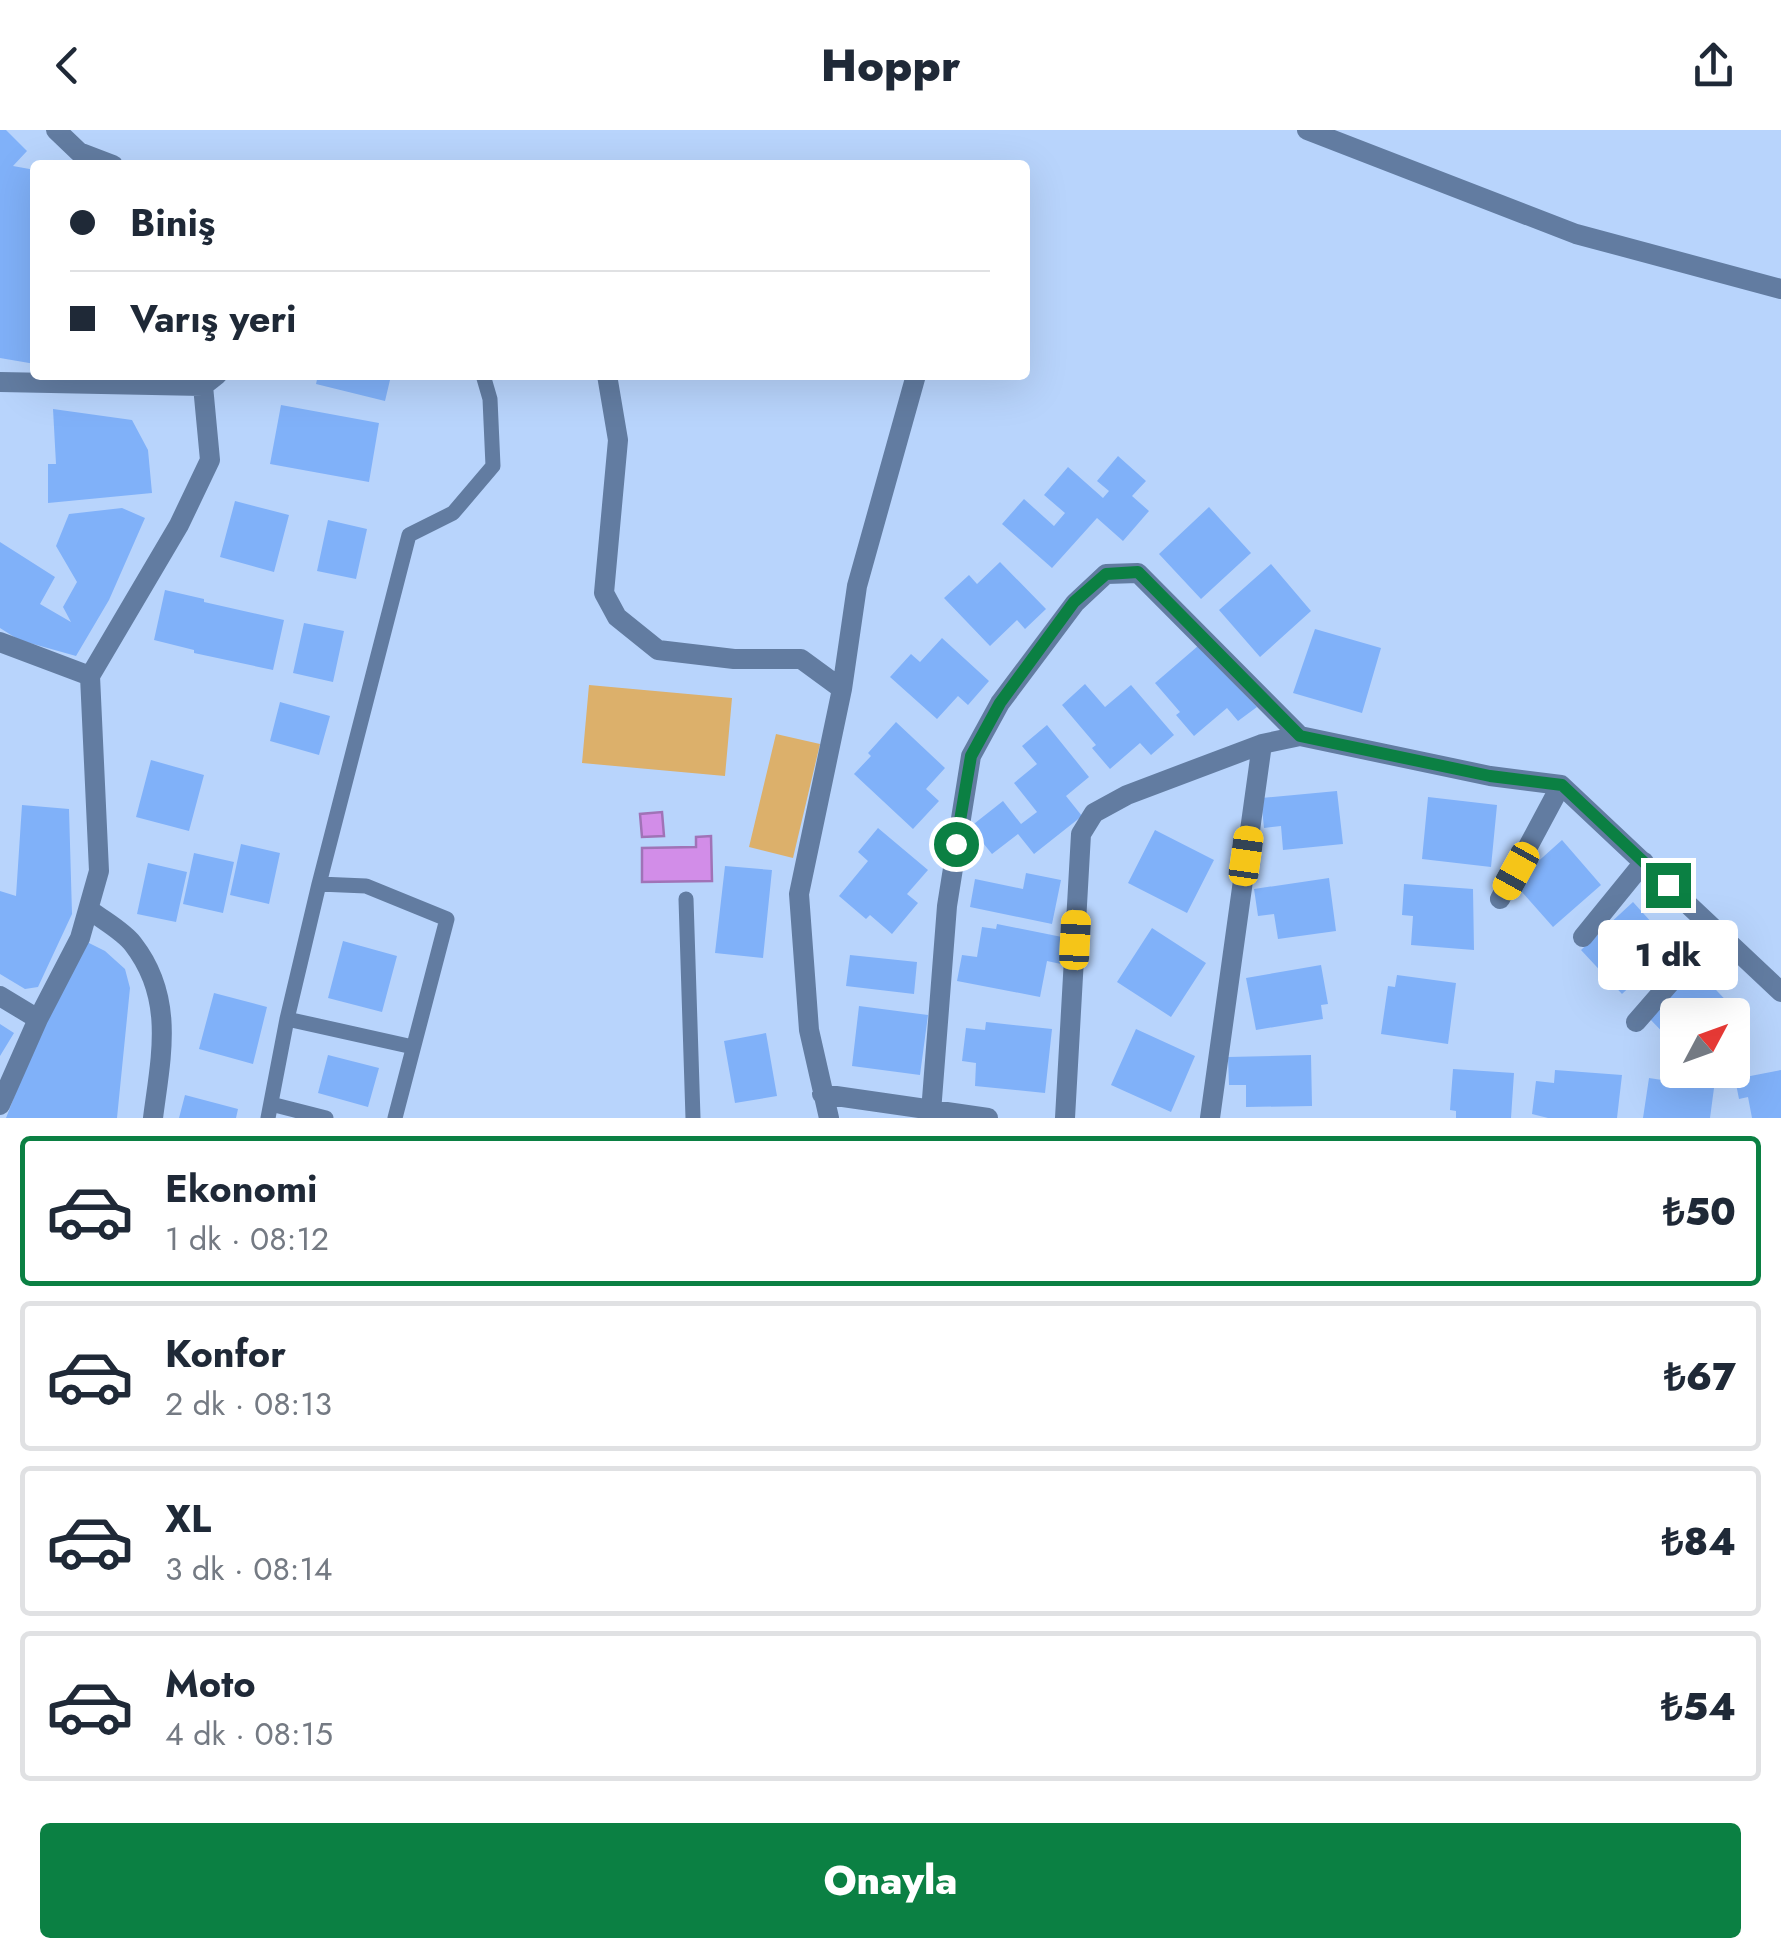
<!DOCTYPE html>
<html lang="tr">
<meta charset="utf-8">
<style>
:root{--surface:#fff;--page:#f2f2f3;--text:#1f2937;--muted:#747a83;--line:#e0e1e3;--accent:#0b8043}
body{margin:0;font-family:Jost,sans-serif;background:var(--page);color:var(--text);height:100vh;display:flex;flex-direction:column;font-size:38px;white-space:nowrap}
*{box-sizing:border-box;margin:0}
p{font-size:32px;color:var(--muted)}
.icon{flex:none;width:55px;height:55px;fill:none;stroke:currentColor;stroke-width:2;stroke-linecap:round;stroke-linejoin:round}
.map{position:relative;height:988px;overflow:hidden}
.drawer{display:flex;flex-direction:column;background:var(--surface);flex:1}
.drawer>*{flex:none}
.top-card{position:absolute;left:30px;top:30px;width:1000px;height:220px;border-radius:10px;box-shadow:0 10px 40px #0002;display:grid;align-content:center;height:220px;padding:0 40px;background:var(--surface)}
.needle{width:65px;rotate:49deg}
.controls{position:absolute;left:1660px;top:868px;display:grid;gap:20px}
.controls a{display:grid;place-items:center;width:90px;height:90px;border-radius:10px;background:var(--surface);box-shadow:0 10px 40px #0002;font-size:50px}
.end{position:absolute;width:45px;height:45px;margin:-22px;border:12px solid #0b8043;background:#fff;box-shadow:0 0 0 5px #fff}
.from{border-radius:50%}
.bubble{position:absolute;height:70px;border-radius:10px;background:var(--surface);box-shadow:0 10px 40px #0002;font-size:32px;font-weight:800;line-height:70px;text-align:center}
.car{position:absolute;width:30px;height:60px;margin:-30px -15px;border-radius:12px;box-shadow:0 0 8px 2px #0007;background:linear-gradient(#f5c518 24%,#345 0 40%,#f5c518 0 76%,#345 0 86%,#f5c518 0)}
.top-card b{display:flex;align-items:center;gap:35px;height:95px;font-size:38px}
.top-card b+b{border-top:2px solid var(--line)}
.top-card i{width:25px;height:25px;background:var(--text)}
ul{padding:18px 0 0;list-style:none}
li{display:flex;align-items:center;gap:30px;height:150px;margin:0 20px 15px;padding:0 20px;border:5px solid var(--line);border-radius:10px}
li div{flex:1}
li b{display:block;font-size:38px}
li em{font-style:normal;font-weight:800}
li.active{border-color:var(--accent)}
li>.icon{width:90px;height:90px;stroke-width:1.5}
.cta{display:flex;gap:20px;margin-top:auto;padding:20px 40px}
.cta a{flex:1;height:115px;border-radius:10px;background:var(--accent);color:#fff;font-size:40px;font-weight:800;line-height:115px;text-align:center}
header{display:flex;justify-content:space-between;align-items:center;height:130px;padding:0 40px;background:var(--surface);font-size:45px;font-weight:800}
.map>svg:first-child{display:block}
.green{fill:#dcb06b}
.water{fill:#d28de8;stroke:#a073b7;stroke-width:2.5}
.building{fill:#80b1f9}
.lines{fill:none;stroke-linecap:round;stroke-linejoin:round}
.lane{stroke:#627ca1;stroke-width:15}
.street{stroke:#627ca1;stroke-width:20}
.route{stroke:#0b8043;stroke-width:12}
</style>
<header><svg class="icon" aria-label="back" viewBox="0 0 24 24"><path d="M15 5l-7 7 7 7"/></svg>Hoppr<svg class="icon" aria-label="share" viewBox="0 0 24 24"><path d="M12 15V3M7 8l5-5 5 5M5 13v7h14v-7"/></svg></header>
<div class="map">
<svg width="1781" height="988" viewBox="0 0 1781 988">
<rect width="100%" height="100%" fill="#b8d4fc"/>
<!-- green -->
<path class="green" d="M 589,555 L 732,568 L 725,646 L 582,633 Z
M 776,604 L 820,614 L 793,728 L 749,717 Z"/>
<!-- water -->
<path class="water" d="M 662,682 L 664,706 L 642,707 L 640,684 Z
M 711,706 L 712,751 L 642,752 L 642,718 L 696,717 L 696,707 Z"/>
<!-- building -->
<path class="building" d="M 0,0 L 6,0 L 27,21 L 13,36 L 35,40 L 35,234 L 0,228 Z
M 318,245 L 375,245 L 390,250 L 385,271 L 316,254 Z
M 281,275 L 379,293 L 369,352 L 270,334 Z
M 53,279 L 132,290 L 148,320 L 152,363 L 48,373 L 48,334 L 56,334 Z
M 1118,326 L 1146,351 L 1132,366 L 1149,381 L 1123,411 L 1097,388 L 1052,438 L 1002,394 L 1024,369 L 1054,396 L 1065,383 L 1044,365 L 1068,337 L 1103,368 L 1109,361 L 1097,351 Z
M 235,371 L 289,385 L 274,442 L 220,427 Z
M 1209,377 L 1251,423 L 1201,469 L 1159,424 Z
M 122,378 L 145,388 L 109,470 L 76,526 L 19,510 L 0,498 L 0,412 L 55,447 L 40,474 L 71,492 L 63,477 L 77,452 L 56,416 L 69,384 Z
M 328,390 L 367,399 L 356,449 L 317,441 Z
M 1000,432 L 1046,479 L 1025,499 L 1017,490 L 990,516 L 944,468 L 969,445 L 977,454 Z
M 1271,434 L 1311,481 L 1260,527 L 1219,480 Z
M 165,460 L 204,469 L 204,472 L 284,490 L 273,540 L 194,523 L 194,520 L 154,510 Z
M 304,493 L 344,501 L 333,552 L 293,543 Z
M 1315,499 L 1381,518 L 1362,583 L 1293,563 Z
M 942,508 L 989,551 L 968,575 L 958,566 L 937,589 L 890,547 L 911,524 L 920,532 Z
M 1198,516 L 1257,577 L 1238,591 L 1227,578 L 1194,606 L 1176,585 L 1180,582 L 1155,553 Z
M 1085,554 L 1105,577 L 1131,555 L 1174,605 L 1151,625 L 1140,613 L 1110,639 L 1092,618 L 1096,615 L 1062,575 Z
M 280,572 L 330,586 L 319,625 L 270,611 Z
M 896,592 L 945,638 L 926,659 L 939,671 L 913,699 L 854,644 L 871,626 L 868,623 Z
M 1047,595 L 1089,647 L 1066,666 L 1082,686 L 1034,724 L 1018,704 L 992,724 L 970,697 L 1003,671 L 1021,694 L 1037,682 L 1014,653 L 1037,634 L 1022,616 Z
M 151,630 L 204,645 L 189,701 L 136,687 Z
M 1337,661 L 1343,714 L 1283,720 L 1281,696 L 1264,698 L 1261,668 Z
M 1428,667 L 1497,675 L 1491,737 L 1422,729 Z
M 22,675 L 69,679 L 72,784 L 38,857 L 25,859 L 0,844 L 0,761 L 16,766 Z
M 878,698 L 928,740 L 907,764 L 918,773 L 892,804 L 870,785 L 866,789 L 839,766 L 868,731 L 858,722 Z
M 1155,700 L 1214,730 L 1187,783 L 1128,753 Z
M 1562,710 L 1601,755 L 1553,797 L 1514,753 Z
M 241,714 L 280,723 L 269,774 L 230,765 Z
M 194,723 L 234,732 L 223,783 L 183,774 Z
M 148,733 L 187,742 L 176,792 L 137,784 Z
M 725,736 L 772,740 L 763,828 L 715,823 Z
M 1026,743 L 1061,750 L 1052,794 L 970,777 L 975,749 L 1023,759 Z
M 1329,748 L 1336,801 L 1278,809 L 1274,784 L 1258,786 L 1254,759 Z
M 1404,754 L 1473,759 L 1474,820 L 1411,815 L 1413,786 L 1402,785 Z
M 1633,772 L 1673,816 L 1622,864 L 1581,820 Z
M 997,794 L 1067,808 L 1061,834 L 1047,831 L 1040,867 L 957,851 L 962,825 L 977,827 L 982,797 L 996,799 Z
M 1152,798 L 1206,833 L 1171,887 L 1117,852 Z
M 343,811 L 397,826 L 382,882 L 328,868 Z
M 87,812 L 105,821 L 125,839 L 130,858 L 117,988 L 6,988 L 47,882 Z
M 850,825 L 917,832 L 914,864 L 846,856 Z
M 1321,835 L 1328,874 L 1321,875 L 1323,889 L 1256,900 L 1246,848 Z
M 1697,840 L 1738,883 L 1732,888 L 1732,885 L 1678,885 L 1678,918 L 1648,887 Z
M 1397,845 L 1456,853 L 1448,914 L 1381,904 L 1388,856 L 1395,857 Z
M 214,863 L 267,877 L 253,934 L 199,919 Z
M 859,876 L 928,885 L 920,945 L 852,936 Z
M 986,892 L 1052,899 L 1045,963 L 975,956 L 976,933 L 962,931 L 966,898 L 985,900 Z
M 0,894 L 14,903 L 0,926 Z
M 1136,899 L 1195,926 L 1171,982 L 1111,955 Z
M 766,903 L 777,966 L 735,973 L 724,911 Z
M 328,925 L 379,938 L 368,977 L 318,963 Z
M 1311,925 L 1312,976 L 1246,977 L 1246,955 L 1229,955 L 1228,927 Z
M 1453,939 L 1514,943 L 1511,988 L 1456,988 L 1456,981 L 1450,980 Z
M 1555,940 L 1622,945 L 1617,988 L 1548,988 L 1532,984 L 1536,951 L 1554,953 Z
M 1781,940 L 1781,988 L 1752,988 L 1748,967 L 1739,969 L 1735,949 Z
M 1649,948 L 1714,958 L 1710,988 L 1643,988 Z
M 185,965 L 238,979 L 236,988 L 179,988 Z"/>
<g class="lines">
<!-- lane -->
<path class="lane" d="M 686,769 L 693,988
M 287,889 L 413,917
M 271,974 L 326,988
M 268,988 L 287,889 L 319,754
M 395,988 L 447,789 L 366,756 L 319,754 L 409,405 L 453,383 L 493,336 L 490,269 L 483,245"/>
<!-- street -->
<path class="street" d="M 56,0 L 79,22 L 113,35
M 1307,0 L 1576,104 L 1781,159
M 607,245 L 618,310 L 604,463 L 617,487 L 658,520 L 734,529 L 801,529 L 842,559
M 0,252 L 203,256 L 217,245
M 0,512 L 90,546 L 99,741 L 80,808 L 38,889 L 0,975
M 90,546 L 179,395 L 210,330 L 203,256
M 1500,769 L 1561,655
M 90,780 C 104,791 123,801 133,814 C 175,868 161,926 153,988
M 1583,807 L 1644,732
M 0,866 L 38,889
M 1636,892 L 1716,800
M 822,964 L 988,988
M 931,982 L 947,776 L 971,626 L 1000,573 L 1075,473 L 1106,444 L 1138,443 L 1300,606
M 829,988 L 809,900 L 799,764 L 842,559 L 857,456 L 916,245
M 1065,988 L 1081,704 L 1094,683 L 1127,665 L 1262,614 L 1300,606 L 1490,646 L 1561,655 L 1781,862
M 1210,988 L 1262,614"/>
</g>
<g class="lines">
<!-- route -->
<path class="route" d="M 956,714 L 971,626 L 1000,573 L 1074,472 L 1106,444 L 1138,442 L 1300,606 L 1490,646 L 1562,655 L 1668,755"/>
</g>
</svg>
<div class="controls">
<a><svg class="needle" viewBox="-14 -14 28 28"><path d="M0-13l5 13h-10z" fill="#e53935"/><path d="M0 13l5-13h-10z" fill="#747a83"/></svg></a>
</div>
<i class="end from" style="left:956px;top:714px"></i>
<i class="end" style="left:1668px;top:755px"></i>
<div class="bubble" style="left:1598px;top:790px;width:140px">1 dk</div>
<i class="car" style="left:1246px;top:726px;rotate:8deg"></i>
<i class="car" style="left:1516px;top:741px;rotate:209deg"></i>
<i class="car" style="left:1075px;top:810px;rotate:3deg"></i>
<div class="top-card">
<b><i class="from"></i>Biniş</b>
<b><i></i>Varış yeri</b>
</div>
</div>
<section class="drawer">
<ul>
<li class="active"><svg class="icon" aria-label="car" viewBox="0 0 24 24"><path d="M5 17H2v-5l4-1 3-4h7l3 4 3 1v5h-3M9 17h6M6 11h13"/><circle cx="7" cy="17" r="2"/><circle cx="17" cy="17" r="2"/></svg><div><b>Ekonomi</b><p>1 dk · 08:12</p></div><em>₺50</em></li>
<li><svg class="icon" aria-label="car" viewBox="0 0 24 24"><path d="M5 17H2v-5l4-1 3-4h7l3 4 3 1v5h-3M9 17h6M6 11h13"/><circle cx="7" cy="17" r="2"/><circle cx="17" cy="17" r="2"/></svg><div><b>Konfor</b><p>2 dk · 08:13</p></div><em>₺67</em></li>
<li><svg class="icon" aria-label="car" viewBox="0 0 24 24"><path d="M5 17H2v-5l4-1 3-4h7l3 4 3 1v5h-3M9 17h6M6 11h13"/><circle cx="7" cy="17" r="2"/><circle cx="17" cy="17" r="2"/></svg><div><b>XL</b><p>3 dk · 08:14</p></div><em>₺84</em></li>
<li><svg class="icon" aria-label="car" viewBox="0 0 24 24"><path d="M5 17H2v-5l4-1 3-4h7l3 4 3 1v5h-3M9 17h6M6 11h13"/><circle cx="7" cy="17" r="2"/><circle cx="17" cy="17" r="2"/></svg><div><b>Moto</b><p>4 dk · 08:15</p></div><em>₺54</em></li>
</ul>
<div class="cta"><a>Onayla</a></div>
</section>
